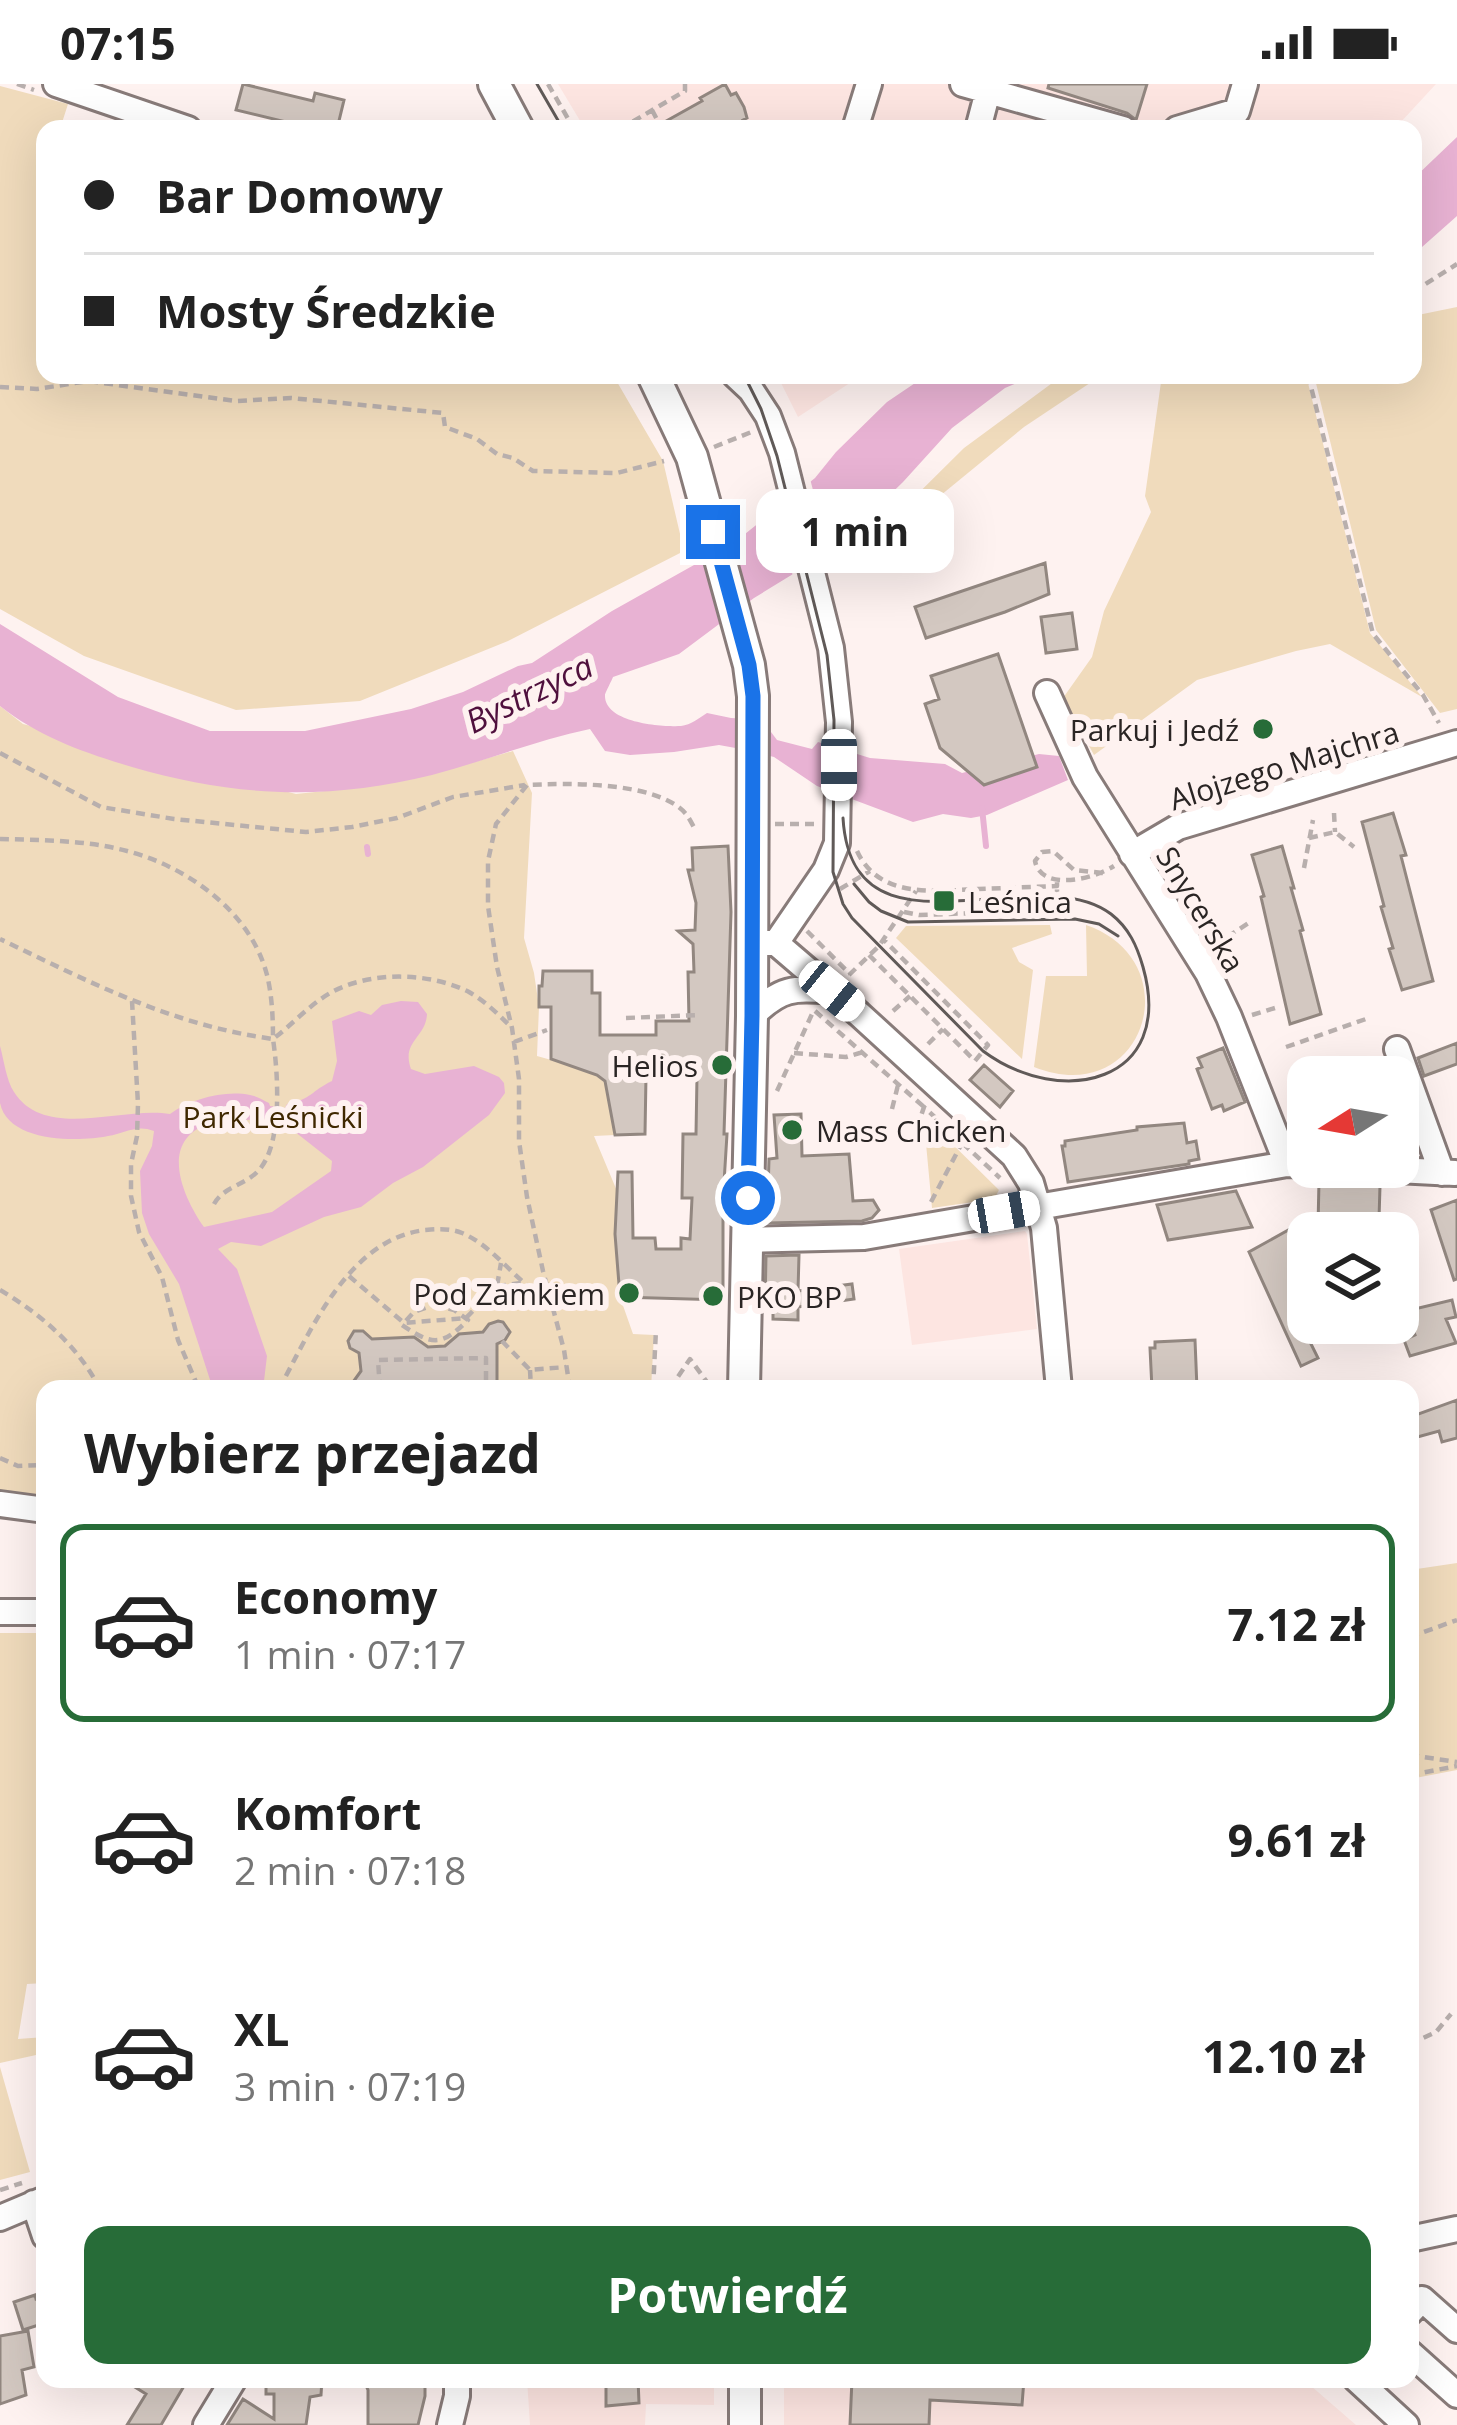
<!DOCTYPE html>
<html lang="pl">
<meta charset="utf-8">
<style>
:root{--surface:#fff;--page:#f2f2f2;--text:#222;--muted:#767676;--line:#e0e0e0;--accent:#276c38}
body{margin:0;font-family:"Open Sans",sans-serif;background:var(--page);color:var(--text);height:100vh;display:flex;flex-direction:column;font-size:45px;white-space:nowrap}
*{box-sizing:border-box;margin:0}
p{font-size:39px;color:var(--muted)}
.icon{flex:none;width:66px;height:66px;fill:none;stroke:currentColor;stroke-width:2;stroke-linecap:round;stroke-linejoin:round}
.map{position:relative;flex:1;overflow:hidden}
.sheet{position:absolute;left:36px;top:1296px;width:1383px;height:1008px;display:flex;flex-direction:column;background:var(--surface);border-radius:24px;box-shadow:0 12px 48px #0002}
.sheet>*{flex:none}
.hud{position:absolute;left:36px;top:36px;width:1386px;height:264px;border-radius:24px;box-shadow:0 12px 48px #0002;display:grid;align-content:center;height:264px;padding:0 48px;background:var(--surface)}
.needle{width:78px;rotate:259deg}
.fabs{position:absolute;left:1287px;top:972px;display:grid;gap:24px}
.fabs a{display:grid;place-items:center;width:132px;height:132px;border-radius:24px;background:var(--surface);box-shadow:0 12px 48px #0002;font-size:60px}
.end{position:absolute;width:54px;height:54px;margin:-27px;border:15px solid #1a73e8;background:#fff;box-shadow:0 0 0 6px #fff}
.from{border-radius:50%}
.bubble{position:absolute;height:84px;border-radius:24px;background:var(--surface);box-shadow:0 12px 48px #0002;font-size:39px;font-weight:700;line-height:84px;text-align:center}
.car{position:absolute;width:36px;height:72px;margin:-36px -18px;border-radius:15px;box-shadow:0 0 9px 3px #0007;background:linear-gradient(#fff 24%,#345 0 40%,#fff 0 76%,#345 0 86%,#fff 0)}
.hud b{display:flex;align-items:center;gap:42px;height:114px;font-size:45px}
.hud b+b{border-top:3px solid var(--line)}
.hud i{width:30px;height:30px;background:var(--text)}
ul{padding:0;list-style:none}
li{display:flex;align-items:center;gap:36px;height:198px;margin:0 24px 18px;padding:0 24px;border:6px solid transparent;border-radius:24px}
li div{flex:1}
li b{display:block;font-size:45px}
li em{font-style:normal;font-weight:700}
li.selected{border-color:var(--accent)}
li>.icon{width:108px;height:108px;stroke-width:1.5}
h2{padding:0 48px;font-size:54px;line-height:144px}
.cta{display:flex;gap:24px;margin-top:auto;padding:24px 48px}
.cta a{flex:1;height:138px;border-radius:24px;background:var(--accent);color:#fff;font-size:48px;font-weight:700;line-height:138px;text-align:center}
.status{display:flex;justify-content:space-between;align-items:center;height:84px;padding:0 60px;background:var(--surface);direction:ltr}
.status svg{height:33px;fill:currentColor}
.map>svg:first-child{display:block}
.built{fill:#fde5e1}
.green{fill:#f0dbbc}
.water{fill:#e8b2d3;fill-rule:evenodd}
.pier{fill:#fef2f0}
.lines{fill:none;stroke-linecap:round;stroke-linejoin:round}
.stream{stroke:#e8b2d3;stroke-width:6}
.building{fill:#d3c8c1;stroke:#928780;stroke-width:3}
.minor-casing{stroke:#887b79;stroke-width:30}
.major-casing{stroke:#887b79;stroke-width:36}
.path{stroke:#b8afad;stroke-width:4.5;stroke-dasharray:9 6;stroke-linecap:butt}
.minor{stroke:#fff;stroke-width:24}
.major{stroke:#fff;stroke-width:30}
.tram{stroke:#605a58;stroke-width:3}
.route{stroke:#1a73e8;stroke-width:15}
.poi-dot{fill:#276c38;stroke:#fef2f0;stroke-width:4.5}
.labels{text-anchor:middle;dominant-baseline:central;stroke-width:12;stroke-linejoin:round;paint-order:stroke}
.poi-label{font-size:30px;fill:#2a2524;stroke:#fef2f0;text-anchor:end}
.street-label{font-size:30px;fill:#2a2524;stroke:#fef2f0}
.park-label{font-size:30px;fill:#3f2800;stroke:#fef2f0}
.water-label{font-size:33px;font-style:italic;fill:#4f103d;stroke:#fef2f0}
</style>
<div class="status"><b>07:15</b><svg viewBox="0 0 49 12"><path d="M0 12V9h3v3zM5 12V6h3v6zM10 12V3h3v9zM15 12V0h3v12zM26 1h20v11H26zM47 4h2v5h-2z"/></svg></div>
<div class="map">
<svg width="1457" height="2341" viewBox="0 0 1457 2341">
<rect width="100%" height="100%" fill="#fef2f0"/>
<!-- built -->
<path class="built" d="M 558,0 L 1436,0 L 1400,39 L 1389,45 L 585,45 Z
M 777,291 L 862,291 L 798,333 Z
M 1025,1147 L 1027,1150 L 1037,1245 L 912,1261 L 899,1165 Z
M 527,2295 L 714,2295 L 714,2321 L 646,2320 L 645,2341 L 530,2341 Z
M 776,2295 L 1303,2295 L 1356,2341 L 784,2341 L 784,2297 Z"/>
<!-- green -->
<path class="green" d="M 0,2 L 68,20 L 60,45 L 45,45 L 45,291 L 613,291 L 663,377 L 684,467 L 508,557 L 360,617 L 236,626 L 84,572 L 0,525 Z
M 1457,223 L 1457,625 L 1440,629 L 1376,546 L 1314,291 L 1413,291 L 1413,232 Z
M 1063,291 L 1108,291 L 1093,297 L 1024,343 L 852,484 L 850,477 L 964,364 Z
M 1162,291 L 1306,291 L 1370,549 L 1422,613 L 1330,560 L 1296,567 L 1197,596 L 1094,671 L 1063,614 L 1092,573 L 1104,527 L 1151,428 L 1145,412 Z
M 0,622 L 23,640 L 296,710 L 363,703 L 429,691 L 513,667 L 532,709 L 524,854 L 534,889 L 539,923 L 537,972 L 594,988 L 605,997 L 615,1051 L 594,1052 L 617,1107 L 620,1213 L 633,1250 L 654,1251 L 651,1305 L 45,1305 L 45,1414 L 0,1409 Z
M 1050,841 L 1052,850 L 1012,864 L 1019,878 L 1033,886 L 1022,975 L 896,854 L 906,842 Z
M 1086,841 C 1191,877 1145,1027 1034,983 L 1046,892 L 1087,892 Z
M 924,1038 L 930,1038 L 999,1106 L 994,1115 L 932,1124 Z
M 1457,1479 L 1457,1686 L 1410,1695 L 1410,1486 Z
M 0,1549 L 45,1549 L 45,1899 L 27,1900 L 18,1955 L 45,1953 L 45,1969 L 0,1979 Z
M 0,1983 L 30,2088 L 0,2096 Z"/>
<!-- water -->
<path class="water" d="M 1457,53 L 1457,132 L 1413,171 L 1413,95 Z
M 927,291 L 1036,291 L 1005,304 L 952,344 L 903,398 L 834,465 L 754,514 L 679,570 L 613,593 C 613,594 605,609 605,611 C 604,639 662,643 681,642 C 691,641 699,634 707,629 L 731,634 L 771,636 L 771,648 L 777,656 L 812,665 L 818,658 L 870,674 L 945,680 L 962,689 L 1039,670 L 1059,672 L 1068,696 L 987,731 L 971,734 L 943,730 L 913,738 L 817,702 L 774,673 L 741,665 L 719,661 L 674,668 L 630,671 L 605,667 L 590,645 C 537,656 485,677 432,691 C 327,717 235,713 132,683 C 85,669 39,653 0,622 L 0,540 L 118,613 L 210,647 L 305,647 L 411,625 L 463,608 L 518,582 L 532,579 L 612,527 L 735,458 L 815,394 L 836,368 L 887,318 Z
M 401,917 L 418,918 L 427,930 C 426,954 401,957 411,985 L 425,990 L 474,982 L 499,993 L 504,999 L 505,1009 L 489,1031 L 423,1083 L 393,1099 L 361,1123 L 324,1133 L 261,1162 L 231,1158 L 218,1165 L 237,1185 L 267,1272 L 263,1305 L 213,1305 L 179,1200 L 149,1150 L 142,1129 L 140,1087 L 152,1062 L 154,1047 C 137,1040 125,1049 108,1052 C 79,1058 8,1059 0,1019 C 0,1001 0,980 0,962 C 4,976 6,996 14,1008 C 45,1057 122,1022 170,1030 C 191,1015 224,1006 250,1011 C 257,1012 263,1016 269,1019 L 270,1022 L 285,1024 L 287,1020 C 312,1015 311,1007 332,997 L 337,977 L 332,937 L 359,927 L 371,931 L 382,921 ZM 269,1034 L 284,1035 L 285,1040 L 332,1077 L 331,1087 L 272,1128 L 204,1143 C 185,1116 159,1062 203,1042 C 223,1033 250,1038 269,1034 Z"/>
<!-- pier -->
<path class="pier" d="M 809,391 L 831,474 L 794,496 L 774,421 Z"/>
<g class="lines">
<!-- stream -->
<path class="stream" d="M 982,724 L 986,762
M 367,763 L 368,770"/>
</g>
<!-- building -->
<path class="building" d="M 243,0 L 313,17 L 315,9 L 344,16 L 337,45 L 315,45 L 236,26 Z
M 725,0 L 731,11 L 736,9 L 744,23 L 747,34 L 743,36 L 749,45 L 652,45 L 702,17 L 700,14 Z
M 1049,0 L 1147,0 L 1136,36 L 1127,29 L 1048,4 Z
M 1045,479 L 1049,510 L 1005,528 L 926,554 L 915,523 Z
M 1072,529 L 1077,565 L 1046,569 L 1041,533 Z
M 998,570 L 1037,683 L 984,701 L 940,664 L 925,620 L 939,615 L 931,592 Z
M 1393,729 L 1406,771 L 1401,772 L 1433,897 L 1402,906 L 1389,865 L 1393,864 L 1381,823 L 1384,822 L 1362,738 Z
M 728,762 L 731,828 L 724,1050 L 727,1050 L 723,1115 L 723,1216 L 620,1213 L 615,1150 L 618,1088 L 632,1088 L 633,1154 L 655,1154 L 656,1165 L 681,1165 L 681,1154 L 690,1155 L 692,1114 L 682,1114 L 683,1050 L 696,1050 L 697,992 L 646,992 L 645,1050 L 615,1051 L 605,997 L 597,991 L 551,975 L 551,923 L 539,923 L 539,902 L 542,902 L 543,887 L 592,887 L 592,909 L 600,909 L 600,951 L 656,951 L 656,937 L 689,937 L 688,888 L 694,888 L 693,860 L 678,847 L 695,846 L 696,819 L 688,786 L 693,786 L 692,764 Z
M 1282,762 L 1294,804 L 1291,804 L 1303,846 L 1300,847 L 1321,930 L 1290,940 L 1261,813 L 1264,812 L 1252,771 Z
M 1457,959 L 1457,980 L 1424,992 L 1418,974 Z
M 1223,964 L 1245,1018 L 1224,1027 L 1222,1021 L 1212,1025 L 1197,985 L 1202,983 L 1198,974 Z
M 984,981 L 1013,1007 L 1000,1023 L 970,996 Z
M 801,1030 L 802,1072 L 849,1070 L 853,1117 L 873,1116 L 879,1126 L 872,1134 L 862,1137 L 767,1139 L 769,1075 L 777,1074 L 774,1031 Z
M 1184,1039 L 1187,1059 L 1196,1057 L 1199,1075 L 1189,1077 L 1189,1080 L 1068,1098 L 1062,1062 L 1065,1062 L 1065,1057 L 1137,1046 L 1137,1043 Z
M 1319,1097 L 1380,1102 L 1379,1135 L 1353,1135 L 1353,1143 L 1318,1142 Z
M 1236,1107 L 1252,1143 L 1168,1156 L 1157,1121 Z
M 1457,1116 L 1457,1195 L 1454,1196 L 1431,1126 Z
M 1308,1135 L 1308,1254 L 1318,1274 L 1301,1282 L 1249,1168 Z
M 799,1171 L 798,1207 L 852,1200 L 854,1215 L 798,1223 L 798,1236 L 773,1235 L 773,1223 L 765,1222 L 766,1172 Z
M 1452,1216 L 1456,1233 L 1446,1235 L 1456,1259 L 1410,1272 L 1404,1256 L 1415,1251 L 1406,1227 Z
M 498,1237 L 503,1238 L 510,1248 L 505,1256 L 497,1260 L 497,1305 L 348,1305 L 361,1287 L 359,1269 L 350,1264 L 348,1257 L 354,1247 L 363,1247 L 372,1255 L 414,1253 L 428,1263 L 445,1262 L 459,1250 L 483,1248 L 489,1240 Z
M 1195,1256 L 1197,1305 L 1152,1305 L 1150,1264 L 1155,1264 L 1155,1258 Z
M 1457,1316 L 1457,1354 L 1442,1358 L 1439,1347 L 1410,1355 L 1410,1333 Z
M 35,2211 L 36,2215 L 45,2212 L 45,2239 L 23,2246 L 14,2218 Z
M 28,2247 L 34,2283 L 22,2286 L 26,2311 L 0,2320 L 0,2252 Z
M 122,2295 L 173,2295 L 184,2302 L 161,2341 L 127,2341 L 146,2310 Z
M 266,2295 L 322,2295 L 321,2311 L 310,2313 L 306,2341 L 227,2341 L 243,2315 L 274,2335 L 274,2310 L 266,2310 Z
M 363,2295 L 425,2295 L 425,2312 L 418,2341 L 368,2341 L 368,2306 Z
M 606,2295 L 638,2295 L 639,2319 L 606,2322 Z
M 852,2295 L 1024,2295 L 1022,2321 L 930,2316 L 929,2341 L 850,2341 Z"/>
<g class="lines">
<defs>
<path id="minor" d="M 56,0 L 188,45
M 963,0 L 988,7
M 855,45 L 869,0
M 978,45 L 988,7 L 1123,45
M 1177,45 L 1237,27 L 1245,0
M 735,291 L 751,306 L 768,332 L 782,369 L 831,564 L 839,638 L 837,759 L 826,786 L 776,859
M 1047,609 L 1085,693 L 1208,889 L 1229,933 L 1287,1080
M 1132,770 L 1178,743 L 1457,659
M 762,859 L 776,859 L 859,930 L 1014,1072 L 1031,1099 L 1044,1144 L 1059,1305
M 752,932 C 781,903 793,904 832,907
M 1397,965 L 1442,1089
M 1338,1083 L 1455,1089
M 747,1156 L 864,1153 L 1287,1080 L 1308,1081
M 0,1420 L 45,1426
M 0,1528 L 45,1528
M 34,2119 L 45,2152
M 0,2134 L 45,2115
M 1410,2155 L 1457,2145
M 1410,2228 L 1422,2215 L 1457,2246
M 1410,2269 L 1457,2311
M 1356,2295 L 1406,2341
M 206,2341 L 234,2295
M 450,2341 L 457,2312 L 457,2295"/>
<path id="major" d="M 494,0 L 518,45
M 653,291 L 692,373 L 749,581 L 753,612 L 752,932 L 744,1305
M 745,2295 L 745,2341"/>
</defs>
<!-- minor casing -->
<use href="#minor" class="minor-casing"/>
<!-- major casing -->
<use href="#major" class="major-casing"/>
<!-- path -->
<path class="path" d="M 17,0 L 34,6
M 548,0 L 574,45
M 652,26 L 662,45
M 206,39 L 230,45
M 620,45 L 685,7 L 685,0
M 1413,208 L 1457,180
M 1308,291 L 1373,550 L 1423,611 L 1439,639
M 0,303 L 37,305 L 88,297 L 236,317 L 291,314 L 443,329 L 445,343 L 477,355 L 497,370 L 513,374 L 533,387 L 617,389 L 664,377
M 714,363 L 754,347
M 0,669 L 101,723 L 174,735 L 306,748 L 352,743 L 397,734 L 453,713 L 525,701
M 1334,729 L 1335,748
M 775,740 L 817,740
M 1309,754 L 1335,748 L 1354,763
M 0,755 C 39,756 81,756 119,765 C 182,779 250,825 267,891 C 272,911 273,934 273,955 C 171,941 92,899 0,855
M 857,767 C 879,815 934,807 978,805 C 1004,804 1031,803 1057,802 L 1057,795
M 1304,784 L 1313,736
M 1103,789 L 1074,786 L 1053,767 L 1042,768 L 1035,777 C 1041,808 1094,795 1114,782
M 840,805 L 870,787
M 904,828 L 919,831 L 1057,826 L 1057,802
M 807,847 L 850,890
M 1215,861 L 1250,838
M 869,871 L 975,977 L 988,961 L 884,856
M 849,891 L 879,862 L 916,807
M 132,917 L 138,1020 L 137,1052 L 131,1080 L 131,1112 L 139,1148 L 162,1193 L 178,1256 L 199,1305
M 815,927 L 924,1023
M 893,927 L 910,912
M 1252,931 L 1275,924
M 626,934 L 698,931
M 514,958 L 547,946
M 928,960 L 943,945
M 1286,963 L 1366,935
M 794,969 L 846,973 L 863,968
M 777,1007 L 812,930
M 892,1025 L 898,1001
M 917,1044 L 924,1023 L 1000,1094
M 931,1118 L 962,1059
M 214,1120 C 224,1102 246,1101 259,1086 C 283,1059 278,989 273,955 C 293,940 310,920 332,908 C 371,887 429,888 469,908 C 485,917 499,931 512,944
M 349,1192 L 404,1239 L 466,1234 L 497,1202 L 501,1179
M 497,1202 L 521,1199
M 0,1206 C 41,1230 78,1262 100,1305
M 434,1221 L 454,1226 L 468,1236 C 441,1263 432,1261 402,1241 L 414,1228 Z
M 502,1257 L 530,1286 L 566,1283
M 530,1286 L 531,1305
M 279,1305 C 311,1246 349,1155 425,1146 C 438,1145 450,1144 462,1149 C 497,1164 517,1201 551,1217
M 380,1305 L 378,1276 L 486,1274 L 486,1305
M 570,1305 L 564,1266 L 543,1187 L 527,1113 L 519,1057 L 519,995 L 512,944 L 497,883 L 488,822 L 488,777 L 496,740 L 527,701 C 567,699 658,697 686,730 C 690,735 693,742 696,747
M 653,1305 L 656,1246
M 680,1305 L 675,1297 L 690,1275 L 707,1298 L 700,1305
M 0,1374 L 18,1382 L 45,1381
M 1410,1553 L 1457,1536
M 1410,1671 L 1457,1678
M 1410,1691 L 1457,1682
M 45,1749 L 45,1761
M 1410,1960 L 1436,1948 L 1451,1930
M 0,2106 L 22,2099"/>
<!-- minor -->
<use href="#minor" class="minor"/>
<!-- major -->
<use href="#major" class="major"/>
<!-- tram -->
<path class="tram" d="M 537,0 L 563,45
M 744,291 L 761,325 L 777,372 L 827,571 L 834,636 L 833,788 L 843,820 L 852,834 L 983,967 C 1061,1025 1176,999 1143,883 C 1137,862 1129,844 1111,830 C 1035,772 852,886 843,734
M 854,800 L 869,818 L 881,827 L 908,838 L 1075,835 L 1099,840 L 1118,852"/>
</g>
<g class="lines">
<!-- route -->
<path class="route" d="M 713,448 L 749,581 L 753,612 L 752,932 L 748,1114"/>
</g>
<!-- markers -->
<g class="poi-dot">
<circle cx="1263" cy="645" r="12"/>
<rect x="932" y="805" width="24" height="24" rx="6"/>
<circle cx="722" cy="981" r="12"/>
<circle cx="792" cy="1046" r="12"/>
<circle cx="629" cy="1209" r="12"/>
<circle cx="713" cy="1212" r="12"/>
</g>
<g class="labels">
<!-- poi labels -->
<g class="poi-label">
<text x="1239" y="645">Parkuj i Jedź</text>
<text x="968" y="817" text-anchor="start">Leśnica</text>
<text x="698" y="981">Helios</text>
<text x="816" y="1046" text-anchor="start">Mass Chicken</text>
<text x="605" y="1209">Pod Zamkiem</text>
<text x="737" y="1212" text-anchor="start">PKO BP</text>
</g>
<!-- street labels -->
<g class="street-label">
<text transform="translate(1284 681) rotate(-17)">Alojzego Majchra</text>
<text transform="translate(1201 825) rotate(59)">Snycerska</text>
</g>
<!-- park labels -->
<g class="park-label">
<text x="273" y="1032">Park Leśnicki</text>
</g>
<!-- water labels -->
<g class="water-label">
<text transform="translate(529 609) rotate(-26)">Bystrzyca</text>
</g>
</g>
</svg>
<div class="fabs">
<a><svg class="needle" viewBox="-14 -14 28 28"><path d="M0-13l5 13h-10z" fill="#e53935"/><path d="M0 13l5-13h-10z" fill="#767676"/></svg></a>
<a><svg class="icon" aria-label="layers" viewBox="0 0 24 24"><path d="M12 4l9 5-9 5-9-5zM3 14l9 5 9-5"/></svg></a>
</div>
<i class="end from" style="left:748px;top:1114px"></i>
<i class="end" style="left:713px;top:448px"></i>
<div class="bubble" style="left:756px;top:405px;width:198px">1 min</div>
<i class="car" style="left:839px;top:681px;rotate:180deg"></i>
<i class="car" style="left:832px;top:907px;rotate:129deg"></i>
<i class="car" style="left:1004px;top:1128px;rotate:80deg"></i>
<div class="hud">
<b><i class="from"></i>Bar Domowy</b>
<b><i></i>Mosty Średzkie</b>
</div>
<section class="sheet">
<h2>Wybierz przejazd</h2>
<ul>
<li class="selected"><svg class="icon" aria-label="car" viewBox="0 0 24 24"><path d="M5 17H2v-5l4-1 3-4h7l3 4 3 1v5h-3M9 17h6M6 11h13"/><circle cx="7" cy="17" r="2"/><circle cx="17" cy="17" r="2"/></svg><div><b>Economy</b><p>1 min · 07:17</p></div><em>7.12 zł</em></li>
<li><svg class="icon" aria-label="car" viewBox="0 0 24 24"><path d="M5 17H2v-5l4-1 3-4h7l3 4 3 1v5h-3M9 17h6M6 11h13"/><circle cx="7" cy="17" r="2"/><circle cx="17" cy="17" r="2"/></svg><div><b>Komfort</b><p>2 min · 07:18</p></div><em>9.61 zł</em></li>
<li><svg class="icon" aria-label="car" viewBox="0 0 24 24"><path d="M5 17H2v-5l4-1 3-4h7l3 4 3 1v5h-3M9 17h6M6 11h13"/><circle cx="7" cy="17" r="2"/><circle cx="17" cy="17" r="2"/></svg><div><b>XL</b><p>3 min · 07:19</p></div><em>12.10 zł</em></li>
</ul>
<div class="cta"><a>Potwierdź</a></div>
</section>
</div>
